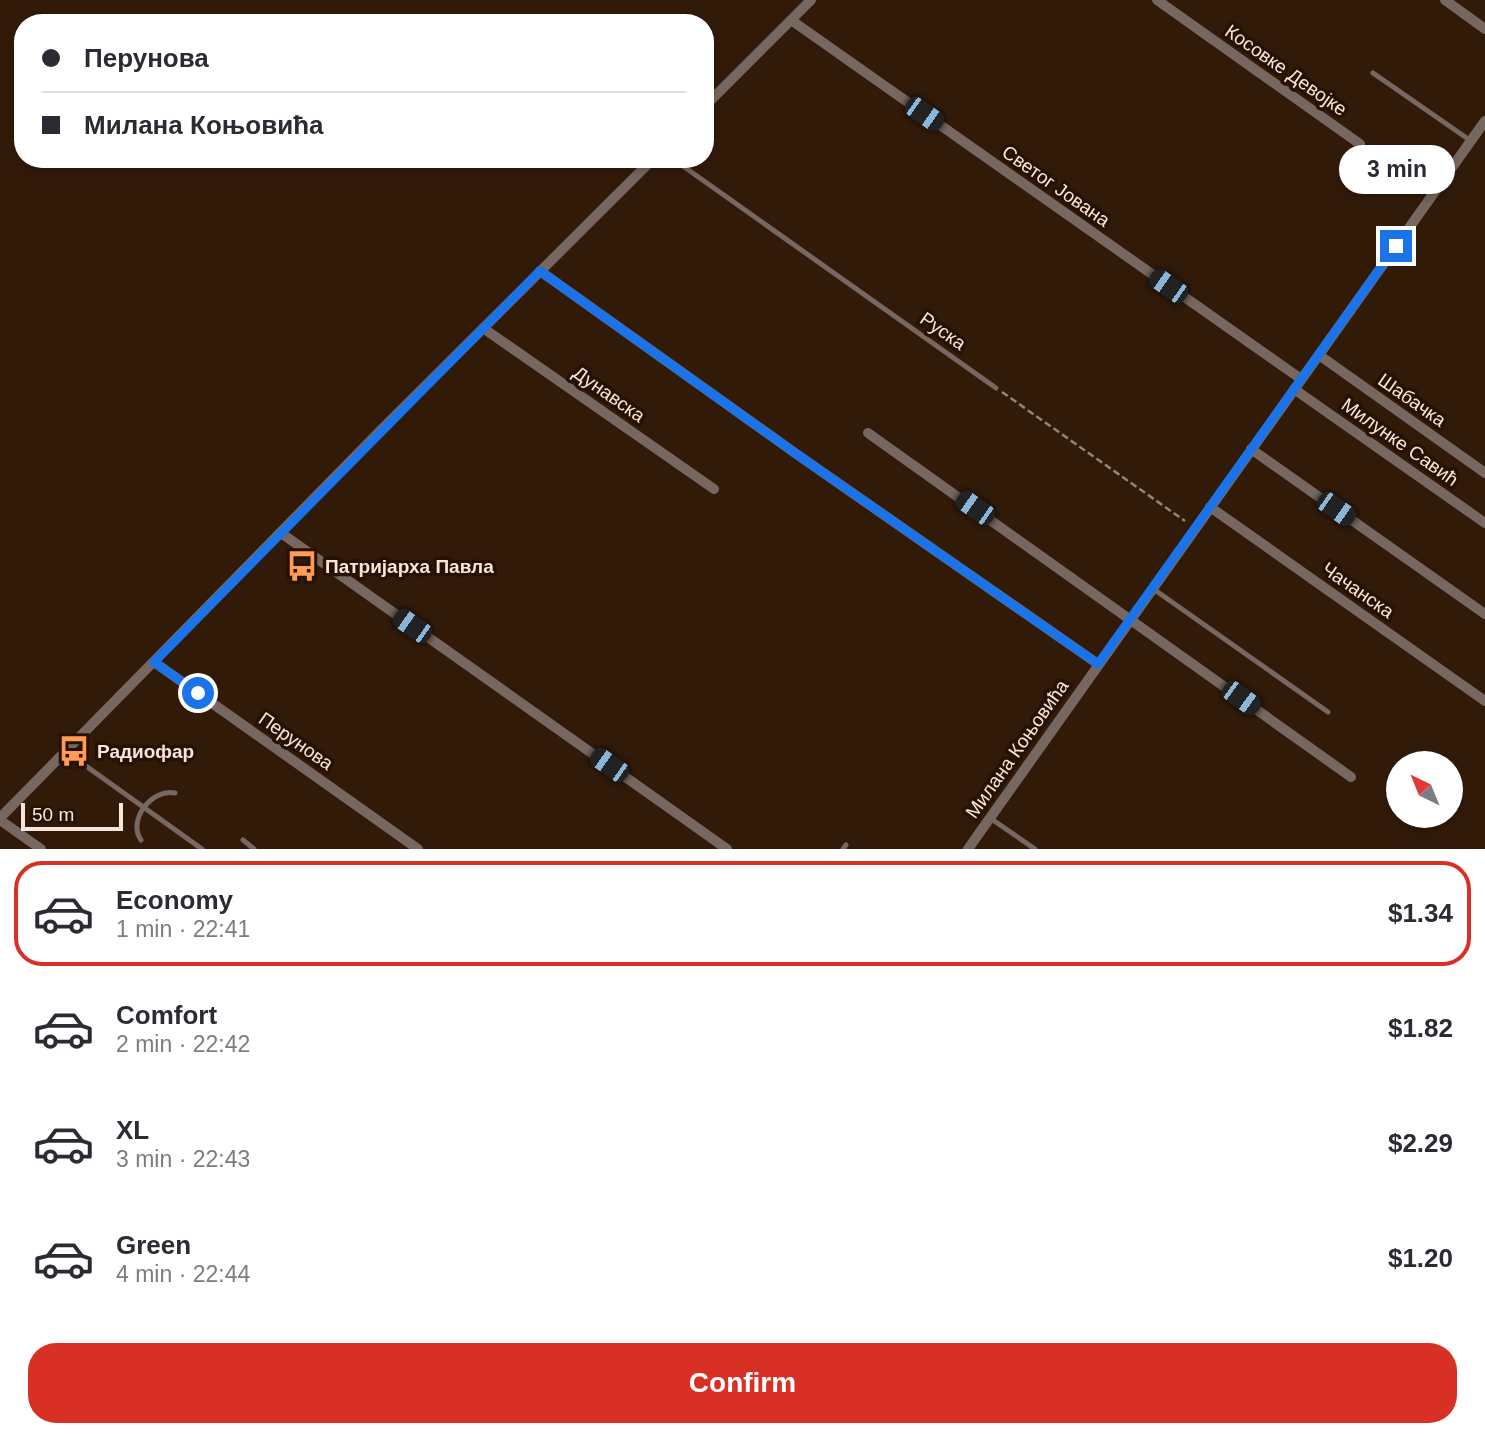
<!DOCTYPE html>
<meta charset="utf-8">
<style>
:root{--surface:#fff;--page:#f7f7f7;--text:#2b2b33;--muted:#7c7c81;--line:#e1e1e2;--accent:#d93025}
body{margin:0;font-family:Arial,sans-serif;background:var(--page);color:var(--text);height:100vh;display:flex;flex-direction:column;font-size:26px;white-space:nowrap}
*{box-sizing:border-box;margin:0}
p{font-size:23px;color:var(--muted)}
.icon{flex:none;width:38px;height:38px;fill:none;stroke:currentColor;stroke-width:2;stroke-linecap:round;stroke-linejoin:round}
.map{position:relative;height:849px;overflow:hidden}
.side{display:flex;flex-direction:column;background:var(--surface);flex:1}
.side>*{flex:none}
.guide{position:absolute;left:14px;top:14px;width:700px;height:154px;border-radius:28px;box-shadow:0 4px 10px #0003;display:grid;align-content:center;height:154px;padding:0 28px;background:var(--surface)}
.needle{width:46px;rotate:317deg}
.controls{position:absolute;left:1386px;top:751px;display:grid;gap:14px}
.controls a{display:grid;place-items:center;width:77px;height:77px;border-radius:50%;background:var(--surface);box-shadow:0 4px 10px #0003;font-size:35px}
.scale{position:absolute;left:21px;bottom:18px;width:102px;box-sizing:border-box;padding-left:7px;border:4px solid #f7e6db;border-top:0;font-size:19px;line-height:24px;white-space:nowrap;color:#f7e6db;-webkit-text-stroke:5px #281102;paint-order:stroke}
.end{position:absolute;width:32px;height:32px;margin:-16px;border:9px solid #1a73e8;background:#fff;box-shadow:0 0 0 4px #fff}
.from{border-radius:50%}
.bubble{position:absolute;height:49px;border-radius:24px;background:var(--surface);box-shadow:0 4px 10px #0003;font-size:23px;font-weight:600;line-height:49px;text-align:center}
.car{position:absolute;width:21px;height:42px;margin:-21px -10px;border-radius:9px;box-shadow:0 0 5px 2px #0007;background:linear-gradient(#222 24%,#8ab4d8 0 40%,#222 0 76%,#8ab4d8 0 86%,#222 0)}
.guide b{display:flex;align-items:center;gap:24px;height:66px;font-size:26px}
.guide b+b{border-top:2px solid var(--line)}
.guide i{width:18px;height:18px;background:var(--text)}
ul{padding:12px 0 0;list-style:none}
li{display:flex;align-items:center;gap:21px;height:105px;margin:0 14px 10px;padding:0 14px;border:4px solid transparent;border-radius:28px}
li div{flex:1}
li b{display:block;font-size:26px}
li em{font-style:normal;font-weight:600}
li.active{border-color:var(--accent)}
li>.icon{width:63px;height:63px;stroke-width:1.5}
.cta{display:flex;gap:14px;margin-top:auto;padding:14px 28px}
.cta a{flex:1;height:80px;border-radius:28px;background:var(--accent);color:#fff;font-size:28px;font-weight:600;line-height:80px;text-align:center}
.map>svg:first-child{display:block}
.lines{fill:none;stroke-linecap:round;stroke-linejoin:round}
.path{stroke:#988376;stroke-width:2.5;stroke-dasharray:7 3.5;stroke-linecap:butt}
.service{stroke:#766860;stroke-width:5}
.minor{stroke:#766860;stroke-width:10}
.route{stroke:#1a73e8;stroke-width:9}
.labels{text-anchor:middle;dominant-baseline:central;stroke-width:7;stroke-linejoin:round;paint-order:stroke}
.street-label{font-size:19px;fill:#f7e6db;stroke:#281102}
.poi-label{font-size:19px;font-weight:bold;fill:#f7e6db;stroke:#281102;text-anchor:start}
</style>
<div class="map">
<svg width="1485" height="849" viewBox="0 0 1485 849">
<rect width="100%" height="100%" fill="#321a09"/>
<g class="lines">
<!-- path -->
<path class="path" d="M 1002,392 L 1185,521"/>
<!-- service -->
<path class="service" d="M 1373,73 L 1471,141
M 673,159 L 996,388
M 1152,588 L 1328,712
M 65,751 L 202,849
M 990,818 L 1035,849
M 141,840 C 127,820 152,788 175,793
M 243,840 L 254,849
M 843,849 L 846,845"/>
<!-- minor -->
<path class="minor" d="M 1157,0 L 1360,144
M 1445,0 L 1485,29
M 791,20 L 1301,379
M 705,106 L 811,0
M 540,271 L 795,453 L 1098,664
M 483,328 L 714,489
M 1319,355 L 1485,473
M 1294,389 L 1485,523
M 868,433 L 1351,777
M 1251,449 L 1485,614
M 1210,507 L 1485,701
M 281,533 L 727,849
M 154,662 L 418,849
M 0,818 L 384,427 L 653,159
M 0,820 L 41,849
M 968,849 L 1485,121"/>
</g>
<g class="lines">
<!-- route -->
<path class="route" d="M 198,693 L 154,662 L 540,271 L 795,453 L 1098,664 L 1396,246"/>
</g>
<!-- icons -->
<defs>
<symbol id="bus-bare" viewBox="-9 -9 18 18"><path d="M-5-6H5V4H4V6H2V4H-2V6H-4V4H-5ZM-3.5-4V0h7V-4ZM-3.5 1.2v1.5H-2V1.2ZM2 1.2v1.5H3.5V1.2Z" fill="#fe9c57" stroke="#281102" stroke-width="2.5" paint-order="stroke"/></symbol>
</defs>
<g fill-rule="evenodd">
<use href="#bus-bare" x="280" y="544" width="44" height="44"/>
<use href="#bus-bare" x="52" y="729" width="44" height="44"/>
</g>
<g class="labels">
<!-- street labels -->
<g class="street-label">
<text transform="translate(1286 70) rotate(35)">Косовке Девојке</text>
<text transform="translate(1056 186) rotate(35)">Светог Јована</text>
<text transform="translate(943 331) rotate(35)">Руска</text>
<text transform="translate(609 394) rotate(35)">Дунавска</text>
<text transform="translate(1412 400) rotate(35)">Шабачка</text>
<text transform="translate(1400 442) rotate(35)">Милунке Савић</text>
<text transform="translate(1358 590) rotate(35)">Чачанска</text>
<text transform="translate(296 741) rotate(35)">Перунова</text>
<text transform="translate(1017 749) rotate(-55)">Милана Коњовића</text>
</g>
<!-- poi labels -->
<g class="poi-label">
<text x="325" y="566">Патријарха Павла</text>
<text x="97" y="751">Радиофар</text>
</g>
</g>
</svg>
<div class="controls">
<a><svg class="needle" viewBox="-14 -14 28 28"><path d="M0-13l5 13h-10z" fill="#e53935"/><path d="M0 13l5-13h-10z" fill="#7c7c81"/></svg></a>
</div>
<div class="scale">50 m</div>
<i class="end from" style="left:198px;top:693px"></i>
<i class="end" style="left:1396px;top:246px"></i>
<div class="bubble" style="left:1339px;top:145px;width:116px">3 min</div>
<i class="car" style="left:924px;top:114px;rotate:125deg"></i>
<i class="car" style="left:1168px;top:286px;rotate:305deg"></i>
<i class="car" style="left:975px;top:508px;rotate:305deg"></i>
<i class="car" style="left:1336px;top:509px;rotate:125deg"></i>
<i class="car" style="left:412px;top:626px;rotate:305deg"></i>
<i class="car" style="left:1241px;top:698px;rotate:126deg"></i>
<i class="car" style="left:609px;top:765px;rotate:305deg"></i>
<div class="guide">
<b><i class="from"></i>Перунова</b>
<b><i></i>Милана Коњовића</b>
</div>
</div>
<section class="side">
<ul>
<li class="active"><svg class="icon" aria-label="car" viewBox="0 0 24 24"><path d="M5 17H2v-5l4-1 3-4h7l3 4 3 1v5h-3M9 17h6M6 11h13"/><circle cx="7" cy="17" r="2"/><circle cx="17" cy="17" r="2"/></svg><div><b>Economy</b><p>1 min · 22:41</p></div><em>$1.34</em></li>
<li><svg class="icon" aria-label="car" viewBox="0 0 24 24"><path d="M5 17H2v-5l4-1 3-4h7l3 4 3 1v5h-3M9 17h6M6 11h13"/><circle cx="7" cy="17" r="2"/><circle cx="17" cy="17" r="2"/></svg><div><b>Comfort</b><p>2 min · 22:42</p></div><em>$1.82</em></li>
<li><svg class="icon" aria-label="car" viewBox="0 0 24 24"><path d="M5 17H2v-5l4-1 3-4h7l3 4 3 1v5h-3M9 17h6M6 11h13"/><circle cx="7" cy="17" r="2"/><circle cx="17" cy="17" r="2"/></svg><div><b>XL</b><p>3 min · 22:43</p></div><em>$2.29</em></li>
<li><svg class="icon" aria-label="car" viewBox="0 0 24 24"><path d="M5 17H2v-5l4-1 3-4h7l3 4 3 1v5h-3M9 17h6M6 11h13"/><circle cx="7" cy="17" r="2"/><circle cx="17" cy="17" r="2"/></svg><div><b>Green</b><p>4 min · 22:44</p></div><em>$1.20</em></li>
</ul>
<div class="cta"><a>Confirm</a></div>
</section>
